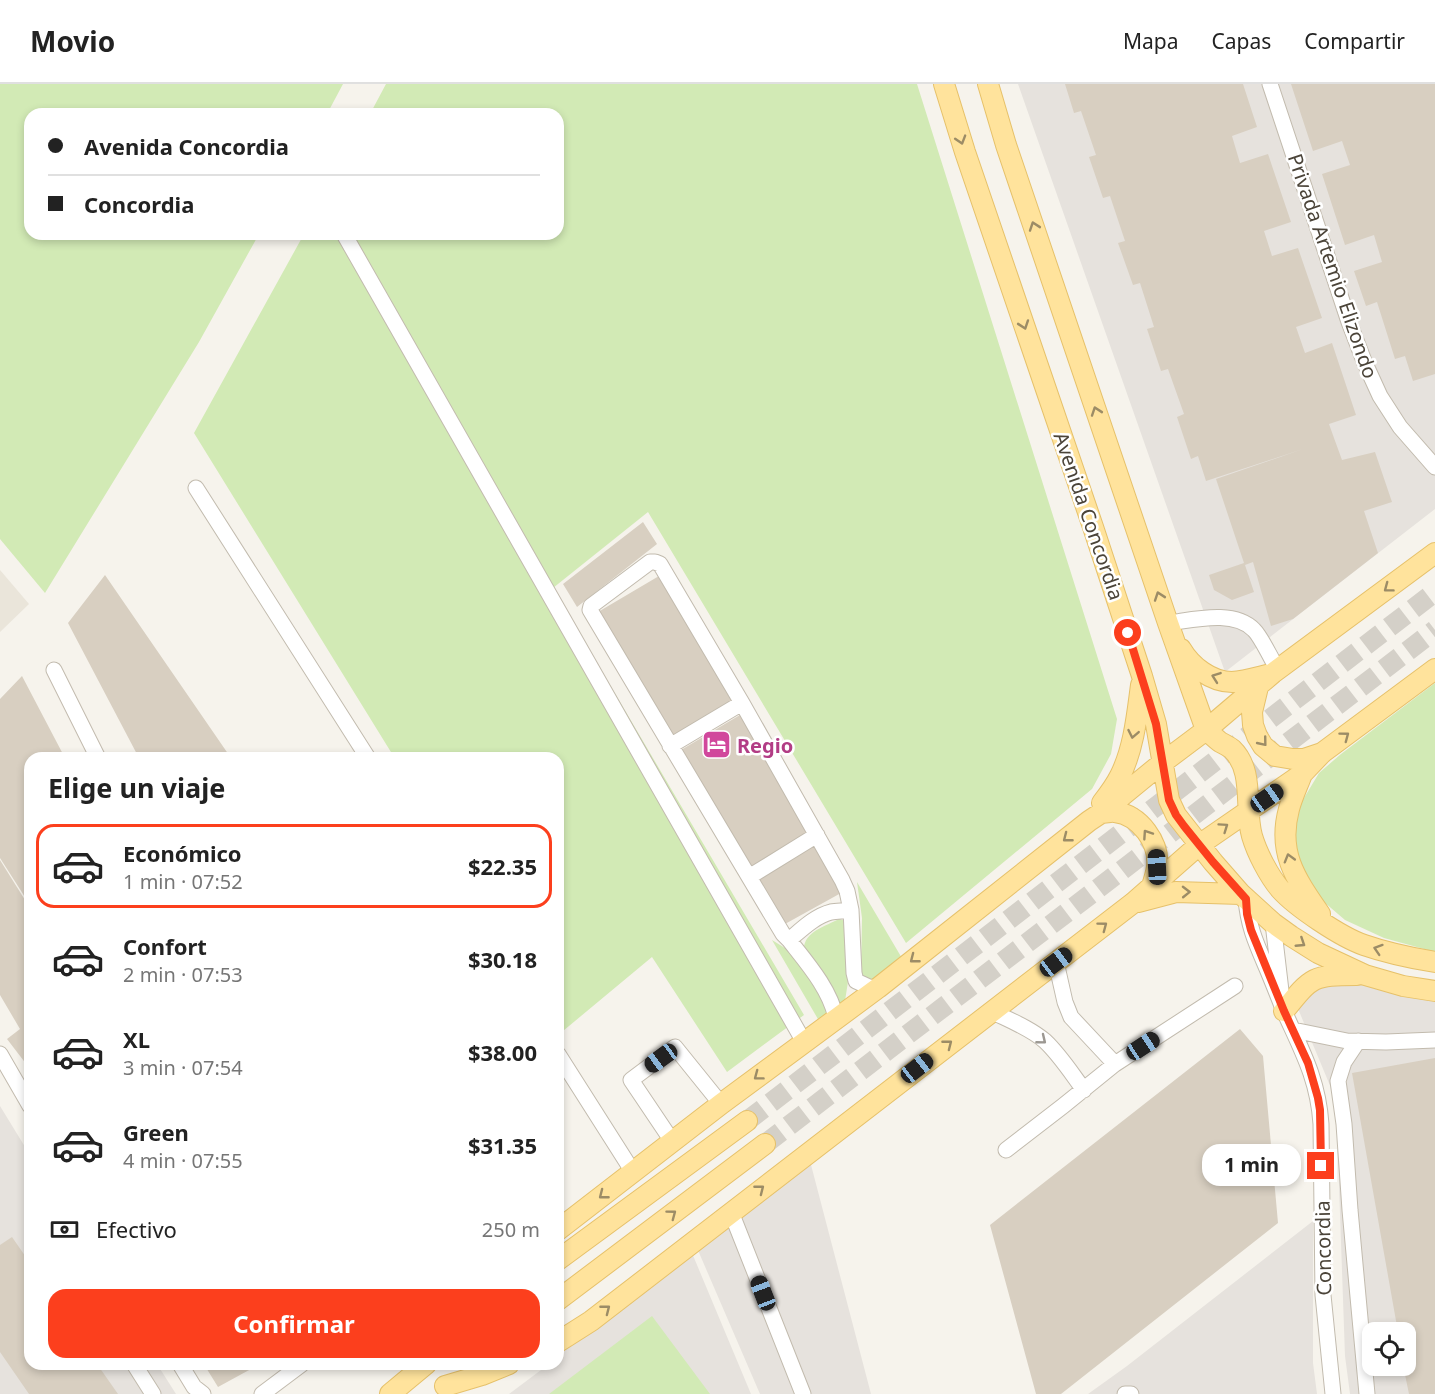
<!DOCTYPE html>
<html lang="es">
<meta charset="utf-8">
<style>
:root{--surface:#fff;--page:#f2f2f2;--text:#222;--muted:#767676;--line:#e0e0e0;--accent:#fc3f1d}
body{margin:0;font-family:"Noto Sans",sans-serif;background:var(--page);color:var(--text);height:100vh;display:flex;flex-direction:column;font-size:22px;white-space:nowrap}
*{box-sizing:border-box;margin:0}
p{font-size:20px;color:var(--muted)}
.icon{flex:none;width:33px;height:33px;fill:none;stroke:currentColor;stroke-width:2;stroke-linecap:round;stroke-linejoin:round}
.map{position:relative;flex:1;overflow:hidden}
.side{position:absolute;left:24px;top:668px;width:540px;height:618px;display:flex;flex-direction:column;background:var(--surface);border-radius:18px;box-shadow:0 3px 9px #0003}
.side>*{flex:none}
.top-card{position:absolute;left:24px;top:24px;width:540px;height:132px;border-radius:18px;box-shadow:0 3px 9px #0003;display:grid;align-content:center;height:132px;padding:0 24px;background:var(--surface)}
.buttons{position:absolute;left:1362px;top:1238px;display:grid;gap:12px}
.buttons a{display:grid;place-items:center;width:54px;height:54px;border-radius:12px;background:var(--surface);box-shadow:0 3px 9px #0003;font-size:30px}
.end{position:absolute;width:27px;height:27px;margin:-14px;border:8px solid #fc3f1d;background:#fff;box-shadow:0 0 0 3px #fff}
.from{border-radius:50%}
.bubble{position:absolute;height:42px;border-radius:18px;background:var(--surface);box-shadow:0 3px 9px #0003;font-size:20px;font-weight:700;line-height:42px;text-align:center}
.car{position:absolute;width:18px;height:36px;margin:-18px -9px;border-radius:8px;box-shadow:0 0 4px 2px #0007;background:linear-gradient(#222 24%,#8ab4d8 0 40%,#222 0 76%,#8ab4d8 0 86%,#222 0)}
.top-card b{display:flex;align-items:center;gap:21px;height:57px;font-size:22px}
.top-card b+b{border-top:2px solid var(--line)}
.top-card i{width:15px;height:15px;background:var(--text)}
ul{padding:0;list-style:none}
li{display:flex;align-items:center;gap:18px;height:84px;margin:0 12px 9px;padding:0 12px;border:3px solid transparent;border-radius:18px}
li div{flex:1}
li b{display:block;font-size:22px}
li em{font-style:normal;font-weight:700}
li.active{border-color:var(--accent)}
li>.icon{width:54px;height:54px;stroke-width:1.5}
h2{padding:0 24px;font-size:27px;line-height:72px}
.pay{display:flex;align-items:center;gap:15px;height:66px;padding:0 24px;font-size:22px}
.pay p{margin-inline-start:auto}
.primary-button{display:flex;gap:12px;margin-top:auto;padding:12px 24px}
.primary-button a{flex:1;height:69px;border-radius:18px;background:var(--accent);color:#fff;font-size:24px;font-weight:700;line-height:69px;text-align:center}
header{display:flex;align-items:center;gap:36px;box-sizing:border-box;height:84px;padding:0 30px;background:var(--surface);border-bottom:2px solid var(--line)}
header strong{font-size:28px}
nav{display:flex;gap:33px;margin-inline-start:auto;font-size:21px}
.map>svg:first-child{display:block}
.residential{fill:#eae5da}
.industrial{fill:#e6e2dd;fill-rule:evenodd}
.green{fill:#d2eab5}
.building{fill:#d8cfc1}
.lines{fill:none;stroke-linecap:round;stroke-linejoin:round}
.major-tunnel{stroke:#d4d0c8;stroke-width:20;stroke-dasharray:20 10;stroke-linecap:butt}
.minor-casing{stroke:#c2bbae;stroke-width:17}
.major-casing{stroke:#e6c16a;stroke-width:22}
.minor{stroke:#fff;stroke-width:15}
.major{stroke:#ffe39c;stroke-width:20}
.oneway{stroke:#9c8c66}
.oneway2{stroke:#9c9892}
.route{stroke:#fc3f1d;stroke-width:8}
.labels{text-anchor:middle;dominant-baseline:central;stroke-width:5;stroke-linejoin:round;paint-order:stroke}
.street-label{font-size:20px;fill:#4b4439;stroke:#fff}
.hotel-label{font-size:20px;font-weight:bold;fill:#b23c85;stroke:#fff;text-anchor:start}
</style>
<header>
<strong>Movio</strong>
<nav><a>Mapa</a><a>Capas</a><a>Compartir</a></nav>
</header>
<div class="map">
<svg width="1435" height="1310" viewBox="0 0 1435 1310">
<rect width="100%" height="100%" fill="#f6f3ec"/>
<!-- residential -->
<path class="residential" d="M 0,486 L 29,520 L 0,548 Z"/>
<!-- industrial -->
<path class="industrial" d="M 1018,0 L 1435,0 L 1435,425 L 1225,588 Z
M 1328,894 L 1362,900 L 1422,915 L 1435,916 L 1435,1310 L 1350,1310 L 1345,1272 L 1336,1016 L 1294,915 ZM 1372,1248 L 1406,1248 L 1406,1281 L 1372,1281 Z
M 0,1022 L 30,1071 L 30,1280 L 157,1280 L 176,1310 L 0,1310 Z
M 810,1077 L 871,1310 L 760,1310 L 697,1164 Z
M 1313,1137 L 1313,1279 L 1317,1310 L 1088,1310 L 1127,1282 Z
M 692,1169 L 751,1310 L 509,1310 L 549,1280 L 558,1280 L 558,1272 Z"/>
<!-- green -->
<path class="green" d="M 0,0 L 343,0 L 327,30 L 30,30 L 30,150 L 259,150 L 199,258 L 45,509 L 0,455 Z
M 386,0 L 917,0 L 1117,635 L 1111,670 L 1092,705 L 906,859 L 648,428 L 553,504 L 804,931 L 727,988 L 652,873 L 563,947 L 558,939 L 558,674 L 394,673 L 194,349 L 304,150 L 558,150 L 558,30 L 370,30 Z
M 1435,599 L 1435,868 L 1384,854 L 1345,836 L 1317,812 L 1297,783 L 1293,754 L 1301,719 L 1319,689 L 1341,670 Z
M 857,798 L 906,881 L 873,896 L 865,895 L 861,890 L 862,834 Z
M 839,835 L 846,837 L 849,891 L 845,917 L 839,921 L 836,910 L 804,866 C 803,848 826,842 839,835 Z
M 772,856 L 793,869 L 813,892 L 827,929 L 822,942 Z
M 652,1232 L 710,1310 L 549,1310 Z"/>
<!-- building -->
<path class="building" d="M 1065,0 L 1243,0 L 1257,43 L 1232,52 L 1240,79 L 1268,70 L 1291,138 L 1264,147 L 1272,172 L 1298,164 L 1322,234 L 1296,243 L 1305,269 L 1332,259 L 1356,331 L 1329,340 L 1334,354 L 1342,376 L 1375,368 L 1392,418 L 1364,427 L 1378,469 L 1293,535 L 1271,542 L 1253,478 L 1245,481 L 1254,508 L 1232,516 L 1214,506 L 1209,491 L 1244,479 L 1216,395 L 1303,365 L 1206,397 L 1198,372 L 1191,375 L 1177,333 L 1184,330 L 1168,285 L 1161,287 L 1147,245 L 1154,243 L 1140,199 L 1133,201 L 1118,159 L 1125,157 L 1110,112 L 1103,114 L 1089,73 L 1096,71 L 1081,27 L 1074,29 Z
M 1291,0 L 1435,0 L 1435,290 L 1413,297 L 1405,272 L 1395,275 L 1377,218 L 1366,222 L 1354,187 L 1382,178 L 1374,151 L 1345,161 L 1322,90 L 1350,81 L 1342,57 L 1313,67 Z
M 643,438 L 657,460 L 577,523 L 563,500 Z
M 105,491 L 231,674 L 139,674 L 68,539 Z
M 659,492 L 733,618 L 671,654 L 598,528 Z
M 22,592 L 65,674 L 30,674 L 30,821 L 0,774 L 0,615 Z
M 740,631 L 809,749 L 749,786 L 681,666 Z
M 814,760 L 841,809 L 785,840 L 755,794 Z
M 0,776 L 30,824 L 30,985 L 7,955 L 20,945 L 0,911 Z
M 1240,945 L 1263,972 L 1278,1139 L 1061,1310 L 1036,1310 L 990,1141 Z
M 1435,974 L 1435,1310 L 1409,1310 L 1403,1281 L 1406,1281 L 1406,1248 L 1398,1248 L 1352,989 Z
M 12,1153 L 30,1179 L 30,1280 L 97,1280 L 118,1310 L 29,1310 L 0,1268 L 0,1161 Z
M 210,1280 L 260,1280 L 218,1303 L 205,1282 Z"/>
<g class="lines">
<!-- major-tunnel -->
<path class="major-tunnel" d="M 747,1037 L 1435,508
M 765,1060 L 1435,546"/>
<defs>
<path id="minor" d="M 1270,0 L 1349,238 L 1364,277 L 1380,312 L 1400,343 L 1435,383
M 344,150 L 804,958
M 196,404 L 368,674
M 1168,539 C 1193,536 1234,525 1254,546 C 1262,554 1271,575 1278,586
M 54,586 L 98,674
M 670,662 L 742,619
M 749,793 L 817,751
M 1246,815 C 1248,840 1255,857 1265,880 C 1272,896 1278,912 1284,927 C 1302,967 1318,995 1321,1040 L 1323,1211 L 1333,1310
M 1273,839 L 1281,907
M 789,856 L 783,850 L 590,526 L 591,522 L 650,478 L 655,478 L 660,480 L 742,619 L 842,796 L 847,807 L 851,826
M 1056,878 L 1065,918 L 1071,933 L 1115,980
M 991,927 C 1009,936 1030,944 1045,957 C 1060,971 1072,990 1084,1006
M 836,934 C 830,905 807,879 789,856 C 801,846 815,832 831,828 C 837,827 845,827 851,826 L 854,889 L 856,897 L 869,903 L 878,904
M 1293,946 L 1347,957 L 1386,958 L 1435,956
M 1358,957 L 1344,978 L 1338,997 L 1344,1040 L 1350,1126 L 1367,1310
M 0,970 L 30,1022
M 558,970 L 633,1088
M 672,1057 L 631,996 L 675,963 L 721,1020
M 1006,1066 L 1063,1022 L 1115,980 L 1235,902
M 731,1128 L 803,1310
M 134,1280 L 153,1310
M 180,1280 L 194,1303 L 203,1310
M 262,1310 L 302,1280
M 1125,1310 L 1131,1310"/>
<path id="major" d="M 944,0 L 965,68 L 1093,443 L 1142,592 L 1156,640 L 1169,716 L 1176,731 L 1213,778 L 1241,810 L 1273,839 L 1291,852 L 1318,869 L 1365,891 L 1403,902 L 1435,907
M 988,0 L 1006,61 L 1168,539 L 1206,646 C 1211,650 1215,654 1220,658 C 1224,660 1228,662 1232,665 C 1255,687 1244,724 1252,752 C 1257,769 1269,792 1280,805 C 1296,823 1341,853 1364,861 C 1387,869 1411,874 1435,878
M 1181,565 C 1191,582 1211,598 1232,598 C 1245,597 1258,593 1271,590
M 1258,603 L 1252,628 L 1253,641 L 1257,652 L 1263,662 L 1275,672 L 1293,675 L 1304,675 L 1322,669
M 1302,690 C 1298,701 1292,713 1289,725 C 1277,769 1296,795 1320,830
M 1102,719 C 1109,710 1115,702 1120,692 C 1134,664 1137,631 1141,601
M 1101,729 C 1106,729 1111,727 1115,728 C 1140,731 1160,759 1157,783 C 1156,789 1154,796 1152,802
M 1138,818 L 1176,808 L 1241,810
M 1284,927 C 1312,892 1313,891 1357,891
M 558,1146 L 721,1020 L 878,904 L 1089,737 L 1101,729 L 1162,679 L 1206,646 L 1273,589 L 1435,469
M 558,1176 L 747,1037
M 558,1216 L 765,1060
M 558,1258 L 591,1237 L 1133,819 L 1199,761 L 1302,690 L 1322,669 L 1435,585
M 445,1302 L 482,1291 L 509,1280
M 390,1310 L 426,1280"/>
</defs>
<!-- minor casing -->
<use href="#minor" class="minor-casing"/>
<!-- major casing -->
<use href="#major" class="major-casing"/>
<!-- minor -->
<use href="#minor" class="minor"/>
<!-- major -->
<use href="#major" class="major"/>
</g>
<!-- one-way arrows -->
<defs><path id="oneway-chevron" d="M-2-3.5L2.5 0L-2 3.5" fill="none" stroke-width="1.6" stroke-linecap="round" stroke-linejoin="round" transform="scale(1.5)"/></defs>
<g class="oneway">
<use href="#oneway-chevron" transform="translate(961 56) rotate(73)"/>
<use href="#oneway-chevron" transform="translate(1034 142) rotate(-109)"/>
<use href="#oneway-chevron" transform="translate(1024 241) rotate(71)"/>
<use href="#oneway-chevron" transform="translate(1096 327) rotate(-109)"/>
<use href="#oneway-chevron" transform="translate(1388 504) rotate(143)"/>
<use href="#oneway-chevron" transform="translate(1159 512) rotate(-109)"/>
<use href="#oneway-chevron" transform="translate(1216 593) rotate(-160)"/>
<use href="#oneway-chevron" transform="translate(1133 650) rotate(101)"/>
<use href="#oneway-chevron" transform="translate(1345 652) rotate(-37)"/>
<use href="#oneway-chevron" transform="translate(1263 658) rotate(51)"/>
<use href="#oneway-chevron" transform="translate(1224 743) rotate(-35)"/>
<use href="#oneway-chevron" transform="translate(1147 750) rotate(-124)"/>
<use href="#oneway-chevron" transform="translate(1067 754) rotate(142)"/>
<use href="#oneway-chevron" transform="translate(1289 774) rotate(-106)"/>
<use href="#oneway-chevron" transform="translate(1186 808) rotate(-1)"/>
<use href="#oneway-chevron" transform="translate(1103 842) rotate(-37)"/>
<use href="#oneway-chevron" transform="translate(1301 859) rotate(33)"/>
<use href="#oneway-chevron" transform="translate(1378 865) rotate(-162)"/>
<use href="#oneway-chevron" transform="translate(914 875) rotate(142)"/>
<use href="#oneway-chevron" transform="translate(948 960) rotate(-38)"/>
<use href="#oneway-chevron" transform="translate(758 992) rotate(143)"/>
<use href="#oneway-chevron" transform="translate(760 1105) rotate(-38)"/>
<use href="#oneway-chevron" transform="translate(603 1111) rotate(142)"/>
<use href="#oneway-chevron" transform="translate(672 1130) rotate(-37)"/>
<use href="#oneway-chevron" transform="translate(606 1225) rotate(-38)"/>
</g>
<use class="oneway2" href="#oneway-chevron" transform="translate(1042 956) rotate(39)"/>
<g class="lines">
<!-- route -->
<path class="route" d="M 1128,549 L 1156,640 L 1169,716 L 1176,731 L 1184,742 L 1213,778 L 1246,815 L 1247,830 L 1251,846 L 1284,927 L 1308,979 L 1318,1014 L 1320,1026 L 1321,1082"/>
</g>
<!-- icons -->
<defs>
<symbol id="hotel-square" viewBox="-11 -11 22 22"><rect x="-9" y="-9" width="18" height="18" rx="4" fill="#d1479c" stroke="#fff"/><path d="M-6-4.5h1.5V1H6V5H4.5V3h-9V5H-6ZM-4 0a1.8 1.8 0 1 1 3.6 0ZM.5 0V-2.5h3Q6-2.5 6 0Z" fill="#fff"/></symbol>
</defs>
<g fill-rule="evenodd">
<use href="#hotel-square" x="700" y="644" width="33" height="33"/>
</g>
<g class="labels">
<!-- street labels -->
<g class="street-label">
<text transform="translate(1333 182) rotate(71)">Privada Artemio Elizondo</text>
<text transform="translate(1089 432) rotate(71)">Avenida Concordia</text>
<text transform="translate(1323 1164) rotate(-91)">Concordia</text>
</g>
<!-- hotel labels -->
<g class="hotel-label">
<text x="737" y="661">Regio</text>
</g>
</g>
</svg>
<div class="buttons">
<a><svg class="icon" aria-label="locate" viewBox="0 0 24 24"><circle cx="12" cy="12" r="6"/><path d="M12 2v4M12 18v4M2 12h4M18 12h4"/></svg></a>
</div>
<i class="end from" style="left:1128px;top:549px"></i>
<i class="end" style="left:1321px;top:1082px"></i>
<div class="bubble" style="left:1202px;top:1060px;width:99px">1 min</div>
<i class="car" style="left:1267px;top:714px;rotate:55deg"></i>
<i class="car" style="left:1157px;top:783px;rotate:357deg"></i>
<i class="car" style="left:1056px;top:878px;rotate:53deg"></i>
<i class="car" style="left:1143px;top:962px;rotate:57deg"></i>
<i class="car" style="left:661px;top:974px;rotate:234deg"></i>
<i class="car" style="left:917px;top:984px;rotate:52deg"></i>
<i class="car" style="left:763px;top:1209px;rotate:339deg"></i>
<div class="top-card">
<b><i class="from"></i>Avenida Concordia</b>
<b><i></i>Concordia</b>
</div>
<section class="side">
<h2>Elige un viaje</h2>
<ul>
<li class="active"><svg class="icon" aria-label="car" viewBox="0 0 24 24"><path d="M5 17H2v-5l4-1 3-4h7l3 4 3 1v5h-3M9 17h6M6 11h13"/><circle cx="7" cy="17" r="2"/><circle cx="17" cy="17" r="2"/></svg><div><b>Económico</b><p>1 min · 07:52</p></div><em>$22.35</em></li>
<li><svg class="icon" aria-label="car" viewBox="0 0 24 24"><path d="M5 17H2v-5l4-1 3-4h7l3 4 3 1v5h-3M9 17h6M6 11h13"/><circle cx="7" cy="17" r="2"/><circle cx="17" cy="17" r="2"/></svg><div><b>Confort</b><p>2 min · 07:53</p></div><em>$30.18</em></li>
<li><svg class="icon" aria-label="car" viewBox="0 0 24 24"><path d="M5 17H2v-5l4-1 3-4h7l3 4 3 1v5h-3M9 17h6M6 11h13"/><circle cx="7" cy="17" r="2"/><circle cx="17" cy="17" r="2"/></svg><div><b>XL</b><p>3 min · 07:54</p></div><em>$38.00</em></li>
<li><svg class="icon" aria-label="car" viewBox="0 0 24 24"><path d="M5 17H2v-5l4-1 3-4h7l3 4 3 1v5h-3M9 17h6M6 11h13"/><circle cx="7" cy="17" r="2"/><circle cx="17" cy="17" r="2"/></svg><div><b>Green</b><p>4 min · 07:55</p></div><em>$31.35</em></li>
</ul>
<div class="pay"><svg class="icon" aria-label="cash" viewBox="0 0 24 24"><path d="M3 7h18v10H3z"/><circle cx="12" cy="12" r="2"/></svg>Efectivo<p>250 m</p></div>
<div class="primary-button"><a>Confirmar</a></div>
</section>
</div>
